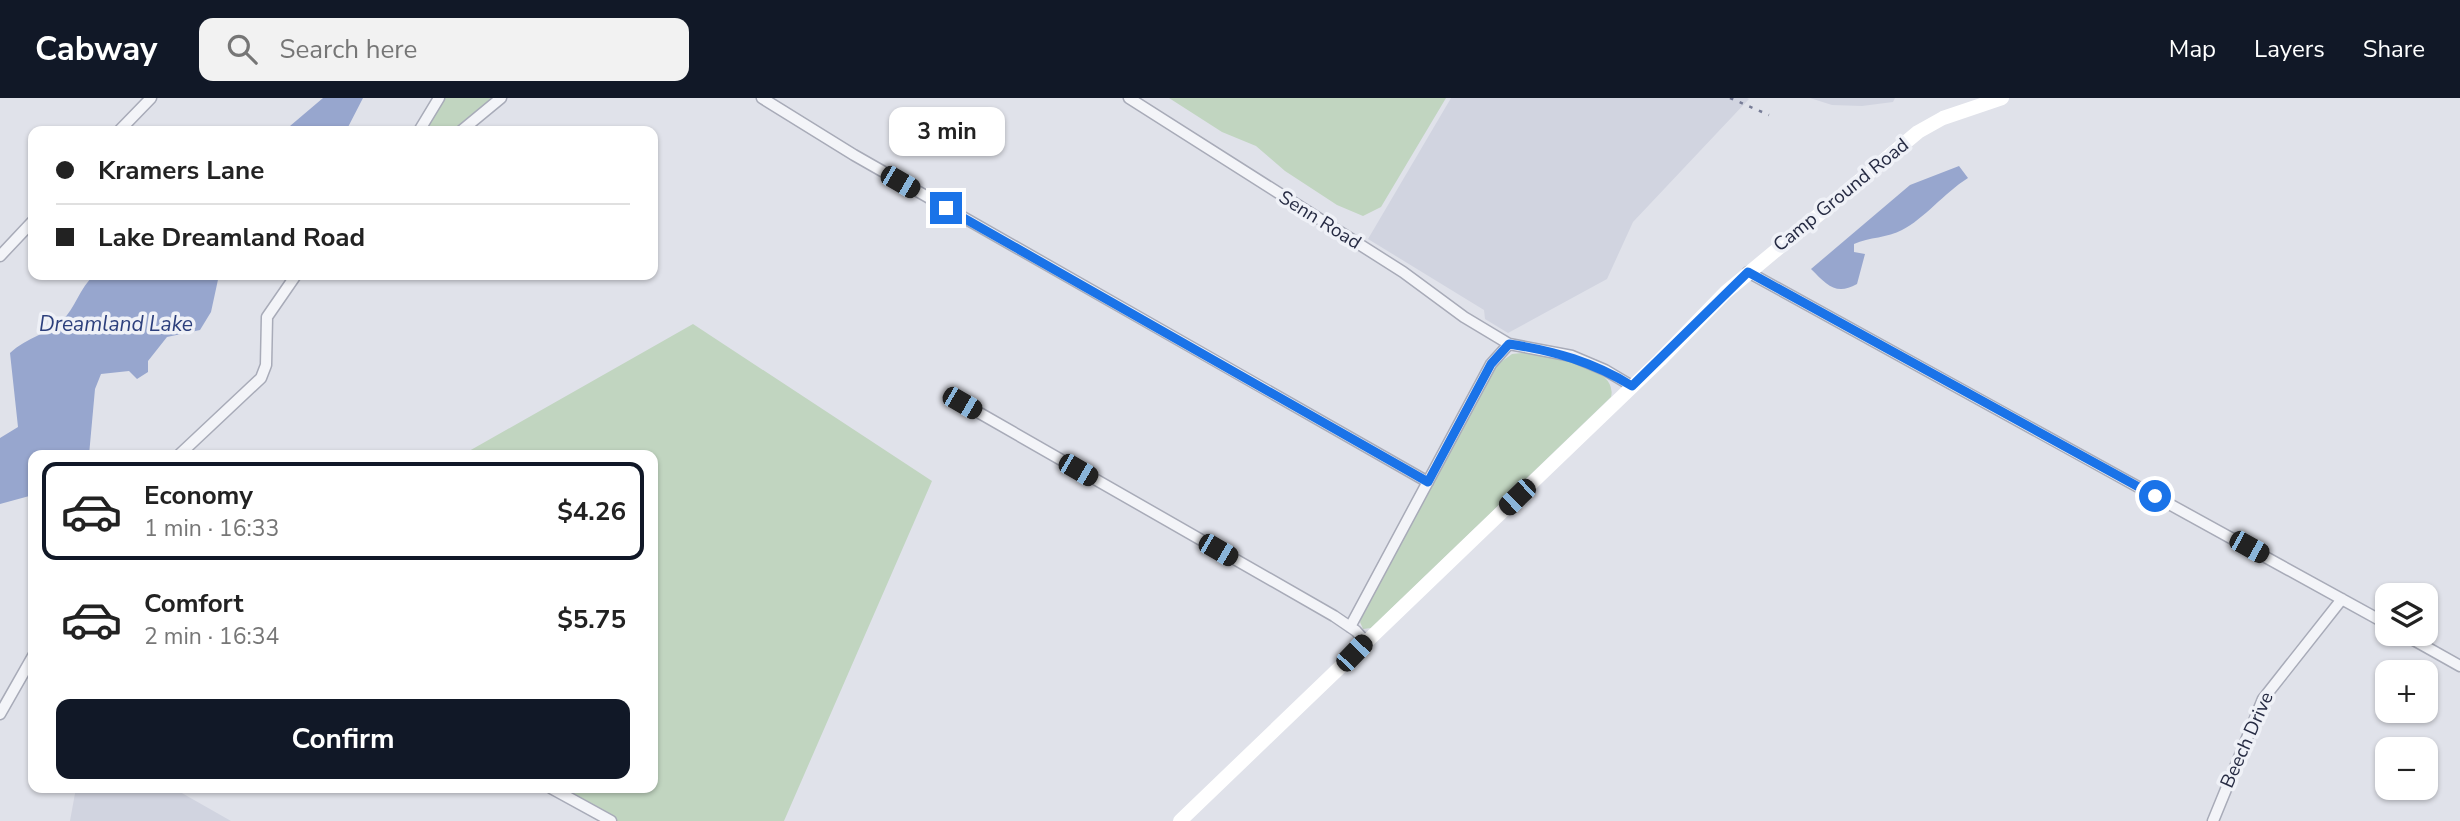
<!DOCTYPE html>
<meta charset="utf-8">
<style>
:root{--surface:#fff;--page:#f2f2f2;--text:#222;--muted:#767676;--line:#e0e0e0;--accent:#111827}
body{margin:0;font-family:"Nunito Sans",sans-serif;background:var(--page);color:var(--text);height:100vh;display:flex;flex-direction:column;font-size:26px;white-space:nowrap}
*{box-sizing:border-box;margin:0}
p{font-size:23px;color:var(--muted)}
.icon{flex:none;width:38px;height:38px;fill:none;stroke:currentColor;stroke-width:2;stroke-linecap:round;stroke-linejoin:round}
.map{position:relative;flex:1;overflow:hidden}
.details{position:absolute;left:28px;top:352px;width:630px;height:343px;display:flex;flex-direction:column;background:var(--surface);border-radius:14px;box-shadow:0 2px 5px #0004}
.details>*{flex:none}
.guide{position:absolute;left:28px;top:28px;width:630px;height:154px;border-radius:14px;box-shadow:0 2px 5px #0004;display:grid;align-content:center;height:154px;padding:0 28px;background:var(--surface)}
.fabs{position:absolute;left:2375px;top:485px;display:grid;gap:14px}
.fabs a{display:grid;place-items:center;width:63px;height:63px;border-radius:14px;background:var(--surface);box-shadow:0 2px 5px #0004;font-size:35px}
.end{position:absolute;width:32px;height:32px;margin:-16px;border:9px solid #1a73e8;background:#fff;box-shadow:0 0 0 4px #fff}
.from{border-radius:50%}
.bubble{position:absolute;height:49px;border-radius:14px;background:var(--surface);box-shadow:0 2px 5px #0004;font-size:23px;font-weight:700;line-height:49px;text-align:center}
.car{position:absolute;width:21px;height:42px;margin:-21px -10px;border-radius:9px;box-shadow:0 0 5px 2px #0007;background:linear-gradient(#222 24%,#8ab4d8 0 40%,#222 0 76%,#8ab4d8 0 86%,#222 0)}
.guide b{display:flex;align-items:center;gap:24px;height:66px;font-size:26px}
.guide b+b{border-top:2px solid var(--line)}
.guide i{width:18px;height:18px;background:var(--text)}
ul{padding:12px 0 0;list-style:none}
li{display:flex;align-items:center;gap:21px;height:98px;margin:0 14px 10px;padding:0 14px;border:4px solid transparent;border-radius:14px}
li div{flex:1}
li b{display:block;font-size:26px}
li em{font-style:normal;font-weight:700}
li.on{border-color:var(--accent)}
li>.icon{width:63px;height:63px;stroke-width:1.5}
.primary-button{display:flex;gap:14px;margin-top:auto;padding:14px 28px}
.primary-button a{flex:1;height:80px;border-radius:14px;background:var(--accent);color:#fff;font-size:28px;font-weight:700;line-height:80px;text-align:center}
header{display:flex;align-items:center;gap:42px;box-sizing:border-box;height:98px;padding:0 35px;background:var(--accent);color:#fff}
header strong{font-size:33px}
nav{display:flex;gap:38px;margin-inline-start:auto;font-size:24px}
.search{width:490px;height:63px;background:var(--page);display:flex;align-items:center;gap:18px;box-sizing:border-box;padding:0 24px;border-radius:14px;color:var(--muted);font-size:26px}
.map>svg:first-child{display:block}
.built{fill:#d1d4e0}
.green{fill:#c1d5c0}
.water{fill:#97a6ce}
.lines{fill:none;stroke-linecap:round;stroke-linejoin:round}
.street-casing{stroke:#a8abb8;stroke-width:13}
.street{stroke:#f3f4f8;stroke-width:10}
.secondary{stroke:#fff;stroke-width:14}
.rail{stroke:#777c96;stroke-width:2.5;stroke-dasharray:3.5 7;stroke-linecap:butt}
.route{stroke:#1a73e8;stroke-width:9}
.labels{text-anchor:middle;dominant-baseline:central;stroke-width:7;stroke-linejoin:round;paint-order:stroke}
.street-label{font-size:19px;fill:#262b43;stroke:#eff1f7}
.water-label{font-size:21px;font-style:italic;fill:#2c3f7c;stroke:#eff1f7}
</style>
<header>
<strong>Cabway</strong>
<div class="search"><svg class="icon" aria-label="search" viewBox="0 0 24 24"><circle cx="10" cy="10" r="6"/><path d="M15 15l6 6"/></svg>Search here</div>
<nav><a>Map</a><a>Layers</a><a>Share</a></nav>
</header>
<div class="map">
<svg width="2460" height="723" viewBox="0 0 2460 723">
<rect width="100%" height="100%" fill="#e0e2ea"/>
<!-- built -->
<path class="built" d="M 1451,0 L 1747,0 L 1749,1 L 1633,124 L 1607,181 L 1508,235 L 1485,221 L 1484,212 L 1368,141 Z
M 1810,0 L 1895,0 L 1893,4 L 1862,8 L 1832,7 Z
M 76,690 L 173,690 L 231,723 L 70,723 Z"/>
<!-- green -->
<path class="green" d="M 443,0 L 495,0 L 457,33 L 422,33 Z
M 1169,0 L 1446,0 L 1381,109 L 1363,118 L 1337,107 L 1285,73 L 1256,48 L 1222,34 Z
M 693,226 L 932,383 L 784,723 L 615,723 L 556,690 L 653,690 L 653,357 L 462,357 Z
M 1531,254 C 1553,259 1619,268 1611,299 L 1371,530 L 1363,531 L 1360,524 L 1363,512 L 1494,269 L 1512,256 Z"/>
<!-- water -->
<path class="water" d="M 323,0 L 363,0 L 346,33 L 260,33 L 290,28 Z
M 1959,68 L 1968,80 C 1944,95 1924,121 1902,132 C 1888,140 1869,139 1854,146 L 1854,154 L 1865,156 L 1857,186 C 1836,198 1827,187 1811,171 L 1910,87 Z
M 94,177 L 219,177 L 211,214 L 200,232 L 167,239 L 148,263 L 148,274 L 137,281 L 129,273 L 101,276 L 95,291 L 89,357 L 33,357 L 33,397 L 0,406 L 0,340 L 18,329 L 10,255 C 27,239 50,235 62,223 C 75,210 80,190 94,177 Z"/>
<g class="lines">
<defs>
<path id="street" d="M 762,0 L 854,57 L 1428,384
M 1129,0 L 1403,174 L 1464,219 L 1509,246 L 1572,258 L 1605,272 L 1632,288
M 119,33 L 151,0
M 419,33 L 439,0
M 461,33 L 501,0
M 0,158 L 33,123
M 1748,174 L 2387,526
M 962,305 L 1334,518 L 1356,533 L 1366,544
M 179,357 L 261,280 L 266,267 L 267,219 L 296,177
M 1350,529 L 1491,266 L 1509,246
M 2403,536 L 2460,568
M 0,616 L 33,558
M 551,690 L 611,723
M 2213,723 L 2263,601 L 2342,501"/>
</defs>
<!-- street casing -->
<use href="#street" class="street-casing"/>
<!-- street -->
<use href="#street" class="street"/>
<!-- secondary -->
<path class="secondary" d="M 1180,723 L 1660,262 L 1726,194 L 1918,34 L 1943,20 L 2002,0"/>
<!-- rail -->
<path class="rail" d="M 1730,0 L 1769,17"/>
</g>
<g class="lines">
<!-- route -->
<path class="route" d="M 946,110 L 1428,384 L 1491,266 L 1509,246 C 1555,253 1593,264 1632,288 L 1748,174 L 2155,398"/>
</g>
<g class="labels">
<!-- street labels -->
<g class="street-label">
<text transform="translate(1841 97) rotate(-39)">Camp Ground Road</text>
<text transform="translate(1320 122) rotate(32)">Senn Road</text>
<text transform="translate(2247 642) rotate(-66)">Beech Drive</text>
</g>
<!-- water labels -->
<g class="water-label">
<text x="116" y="226">Dreamland Lake</text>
</g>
</g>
</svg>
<div class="fabs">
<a><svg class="icon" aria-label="layers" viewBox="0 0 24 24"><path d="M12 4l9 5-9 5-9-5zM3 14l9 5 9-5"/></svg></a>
<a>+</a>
<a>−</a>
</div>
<i class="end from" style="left:2155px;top:398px"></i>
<i class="end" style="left:946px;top:110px"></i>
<div class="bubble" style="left:889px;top:9px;width:116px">3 min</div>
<i class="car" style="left:900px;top:84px;rotate:120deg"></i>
<i class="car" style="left:962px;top:305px;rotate:120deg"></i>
<i class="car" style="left:1078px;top:372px;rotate:120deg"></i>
<i class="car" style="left:1517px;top:399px;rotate:226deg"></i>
<i class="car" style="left:2249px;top:449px;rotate:119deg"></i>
<i class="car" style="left:1218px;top:452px;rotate:120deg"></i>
<i class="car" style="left:1354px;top:555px;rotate:44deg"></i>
<div class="guide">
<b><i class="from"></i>Kramers Lane</b>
<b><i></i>Lake Dreamland Road</b>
</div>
<section class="details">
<ul>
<li class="on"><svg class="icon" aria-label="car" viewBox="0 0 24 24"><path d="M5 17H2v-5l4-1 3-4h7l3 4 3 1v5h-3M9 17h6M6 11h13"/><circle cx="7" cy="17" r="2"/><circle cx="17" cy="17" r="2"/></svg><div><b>Economy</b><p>1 min · 16:33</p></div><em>$4.26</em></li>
<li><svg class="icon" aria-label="car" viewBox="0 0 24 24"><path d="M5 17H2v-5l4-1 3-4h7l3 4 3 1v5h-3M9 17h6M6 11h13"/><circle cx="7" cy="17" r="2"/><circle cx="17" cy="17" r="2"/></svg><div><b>Comfort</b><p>2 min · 16:34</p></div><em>$5.75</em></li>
</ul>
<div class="primary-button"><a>Confirm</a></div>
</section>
</div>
